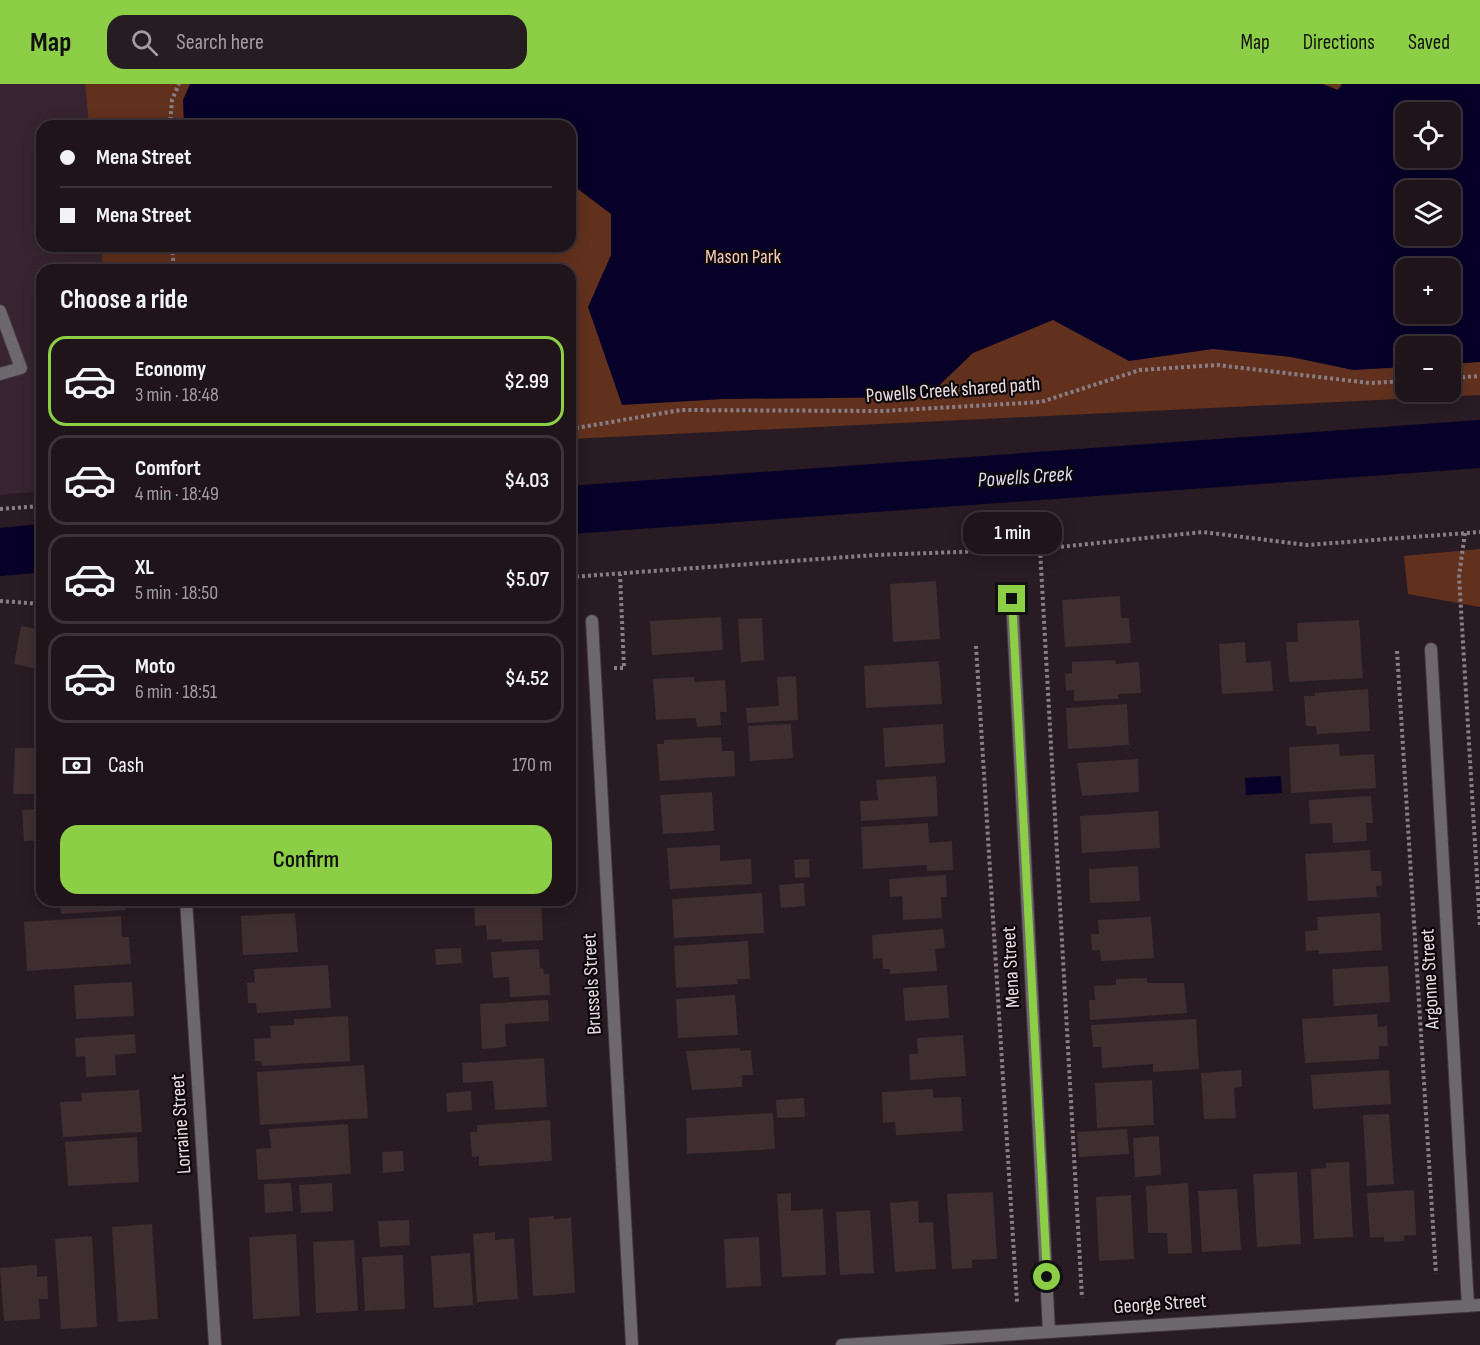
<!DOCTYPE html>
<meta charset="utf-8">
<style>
:root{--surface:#1e141a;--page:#261d23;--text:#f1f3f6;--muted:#a19ea2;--line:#3c3339;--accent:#8cce45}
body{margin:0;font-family:"Sofia Sans Condensed",sans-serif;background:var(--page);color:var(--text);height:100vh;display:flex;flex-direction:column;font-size:22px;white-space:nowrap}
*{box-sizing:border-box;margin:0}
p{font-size:20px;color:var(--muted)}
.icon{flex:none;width:33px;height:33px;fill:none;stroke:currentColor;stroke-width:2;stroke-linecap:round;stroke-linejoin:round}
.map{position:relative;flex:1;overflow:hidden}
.drawer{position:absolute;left:36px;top:180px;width:540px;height:642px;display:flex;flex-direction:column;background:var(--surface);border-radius:18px;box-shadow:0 3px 15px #0003,0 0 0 2px var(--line)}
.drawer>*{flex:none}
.top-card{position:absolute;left:36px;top:36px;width:540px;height:132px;border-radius:18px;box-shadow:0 3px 15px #0003,0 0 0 2px var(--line);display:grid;align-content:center;height:132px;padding:0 24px;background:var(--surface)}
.tools{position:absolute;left:1395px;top:18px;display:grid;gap:12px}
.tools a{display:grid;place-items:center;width:66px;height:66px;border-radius:12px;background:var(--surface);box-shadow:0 3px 15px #0003,0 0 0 2px var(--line);font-size:30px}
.end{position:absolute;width:27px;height:27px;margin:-14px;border:8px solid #8cce45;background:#111;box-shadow:0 0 0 3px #111}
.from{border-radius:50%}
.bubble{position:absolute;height:42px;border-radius:18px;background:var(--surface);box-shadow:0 3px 15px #0003,0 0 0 2px var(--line);font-size:20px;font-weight:600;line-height:42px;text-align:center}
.top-card b{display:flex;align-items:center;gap:21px;height:57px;font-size:22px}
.top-card b+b{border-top:2px solid var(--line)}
.top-card i{width:15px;height:15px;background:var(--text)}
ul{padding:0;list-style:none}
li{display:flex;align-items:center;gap:18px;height:90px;margin:0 12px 9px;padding:0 12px;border:3px solid var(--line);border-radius:18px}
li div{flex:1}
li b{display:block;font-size:22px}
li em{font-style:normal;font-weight:600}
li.selected{border-color:var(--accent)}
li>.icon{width:54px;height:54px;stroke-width:1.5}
h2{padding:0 24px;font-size:27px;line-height:72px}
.pay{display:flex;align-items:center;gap:15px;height:66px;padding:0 24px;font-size:22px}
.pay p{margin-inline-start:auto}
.cta{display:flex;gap:12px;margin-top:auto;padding:12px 24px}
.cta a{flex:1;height:69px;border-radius:18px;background:var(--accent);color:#111;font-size:24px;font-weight:600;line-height:69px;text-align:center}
header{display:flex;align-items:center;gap:36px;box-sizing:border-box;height:84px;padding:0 30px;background:var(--accent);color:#111}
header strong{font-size:28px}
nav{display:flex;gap:33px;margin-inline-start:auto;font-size:21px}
.search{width:420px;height:54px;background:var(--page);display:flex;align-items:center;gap:15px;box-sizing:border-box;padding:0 21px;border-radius:18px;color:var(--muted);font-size:22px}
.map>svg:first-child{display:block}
.built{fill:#372430}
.green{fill:#62311e;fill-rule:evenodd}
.water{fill:#070028;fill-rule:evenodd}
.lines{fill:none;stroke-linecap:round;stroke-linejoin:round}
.river{stroke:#070028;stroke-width:48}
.building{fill:#3f2e30}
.lane-casing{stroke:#43363e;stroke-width:14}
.street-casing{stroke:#43363e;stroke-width:14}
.path{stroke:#897e85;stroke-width:4;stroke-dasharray:3 3;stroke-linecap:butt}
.lane{stroke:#6c686e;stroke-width:12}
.street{stroke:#6c686e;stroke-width:12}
.route{stroke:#8cce45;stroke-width:8}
.labels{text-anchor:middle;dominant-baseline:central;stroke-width:4.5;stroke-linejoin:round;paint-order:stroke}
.park-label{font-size:20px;fill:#f6cab9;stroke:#0d070a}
.street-label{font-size:20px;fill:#e7dde3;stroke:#0d070a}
.water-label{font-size:21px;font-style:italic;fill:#dadcf0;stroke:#0d070a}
</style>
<header>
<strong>Map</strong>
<div class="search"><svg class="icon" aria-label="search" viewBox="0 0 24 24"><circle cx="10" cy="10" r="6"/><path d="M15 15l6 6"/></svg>Search here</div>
<nav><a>Map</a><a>Directions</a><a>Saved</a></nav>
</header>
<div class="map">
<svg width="1480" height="1261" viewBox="0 0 1480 1261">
<rect width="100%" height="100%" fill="#281b23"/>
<!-- built -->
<path class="built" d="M 0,0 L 85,0 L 89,42 L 42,42 L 42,162 L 101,162 L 103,186 L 42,186 L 42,407 L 0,411 Z"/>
<!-- green -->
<path class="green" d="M 85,0 L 1480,0 L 1480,311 L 570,355 L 570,186 L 103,186 L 101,162 L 570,162 L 570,42 L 89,42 ZM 1406,28 L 1450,28 L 1450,74 L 1406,74 ZM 1406,106 L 1450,106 L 1450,152 L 1406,152 ZM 1406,184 L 1450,184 L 1450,230 L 1406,230 ZM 1406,262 L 1450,262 L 1450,308 L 1406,308 Z
M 1480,465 L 1480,523 L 1408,510 L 1404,472 Z"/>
<!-- water -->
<path class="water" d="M 190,0 L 1323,0 L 1338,6 L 1342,0 L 1480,0 L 1480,278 L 1451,280 L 1450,262 L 1406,262 L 1405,283 L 1353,286 L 1291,273 L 1213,265 L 1129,277 L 1053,236 L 973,269 L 927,313 L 724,315 L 622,321 L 588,223 L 611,171 L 611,130 L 570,99 L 570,42 L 184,42 L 183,16 ZM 1406,28 L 1450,28 L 1450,74 L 1406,74 ZM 1406,106 L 1450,106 L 1450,152 L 1406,152 ZM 1406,184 L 1450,184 L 1450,230 L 1406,230 Z
M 1281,692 L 1282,709 L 1246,711 L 1245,694 Z"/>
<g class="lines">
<!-- river -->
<path class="river" d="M 570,426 L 1480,360
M 0,468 L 42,464"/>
</g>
<!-- building -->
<path class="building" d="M 936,497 L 940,555 L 893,558 L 890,500 Z
M 1120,512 L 1121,534 L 1129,534 L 1131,559 L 1065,563 L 1062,516 Z
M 721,533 L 723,566 L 652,571 L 650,537 Z
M 762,534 L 764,576 L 741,578 L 738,535 Z
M 1359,536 L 1363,594 L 1289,598 L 1286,558 L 1298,558 L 1297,539 Z
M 21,542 L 42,546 L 42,586 L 14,580 Z
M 1245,558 L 1246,579 L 1271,577 L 1273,607 L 1222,610 L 1219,560 Z
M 1115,576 L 1116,580 L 1139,578 L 1141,609 L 1118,610 L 1118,615 L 1074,617 L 1074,606 L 1066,607 L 1065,590 L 1072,589 L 1072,578 Z
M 939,577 L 942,620 L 866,624 L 864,582 Z
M 796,592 L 798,636 L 747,639 L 746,624 L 779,622 L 777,593 Z
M 694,593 L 695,598 L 725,596 L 727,628 L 720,628 L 721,641 L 697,643 L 696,634 L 656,636 L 653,595 Z
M 1368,605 L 1370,647 L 1317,650 L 1316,642 L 1306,642 L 1304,612 L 1315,612 L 1314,609 Z
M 1127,620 L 1129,661 L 1068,665 L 1066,624 Z
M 791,640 L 793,674 L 750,677 L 748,642 Z
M 943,640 L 945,679 L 885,683 L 883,644 Z
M 721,653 L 722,667 L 734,667 L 735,692 L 660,697 L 657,660 L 664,660 L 664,656 Z
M 1339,660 L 1340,672 L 1374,670 L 1376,704 L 1291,709 L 1289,663 Z
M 15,664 L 42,664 L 42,710 L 13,710 Z
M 1138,675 L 1139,708 L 1082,712 L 1077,679 Z
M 936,692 L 938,732 L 861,737 L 860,717 L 878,716 L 876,696 Z
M 712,708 L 714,747 L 663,750 L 660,711 Z
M 1371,712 L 1373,739 L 1366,739 L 1367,757 L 1333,759 L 1332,739 L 1310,740 L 1309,716 Z
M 42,725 L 42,756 L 24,757 L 22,726 Z
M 1158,727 L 1160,764 L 1082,769 L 1080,732 Z
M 928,739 L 929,759 L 952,757 L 953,786 L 927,787 L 927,781 L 863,785 L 861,743 Z
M 720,761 L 720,777 L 751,775 L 752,800 L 670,805 L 667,764 Z
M 1370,766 L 1371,787 L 1381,787 L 1382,801 L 1376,802 L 1377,813 L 1308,817 L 1305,770 Z
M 809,775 L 810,793 L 795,794 L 794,776 Z
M 1138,782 L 1140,817 L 1090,819 L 1089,785 Z
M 946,791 L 947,813 L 941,813 L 942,834 L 903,836 L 902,812 L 890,813 L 889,795 Z
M 804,799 L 805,822 L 781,824 L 779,801 Z
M 762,809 L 764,849 L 674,854 L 672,815 Z
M 60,816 L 126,816 L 126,826 L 61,830 Z
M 474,816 L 541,816 L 543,856 L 502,858 L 502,855 L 487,856 L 486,841 L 475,842 Z
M 295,829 L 298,868 L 243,871 L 241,832 Z
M 1380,829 L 1382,866 L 1319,870 L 1319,866 L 1306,867 L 1305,847 L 1318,846 L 1317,833 Z
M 121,832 L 122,853 L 129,853 L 131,880 L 27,887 L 24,838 Z
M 1151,833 L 1154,874 L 1101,877 L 1100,866 L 1092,866 L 1091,850 L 1099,850 L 1098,836 Z
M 943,845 L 945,864 L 935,865 L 937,887 L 890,890 L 890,885 L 883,885 L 882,874 L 873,875 L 872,851 Z
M 748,857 L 750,895 L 737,895 L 738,900 L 676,904 L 674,862 Z
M 461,864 L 462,879 L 436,881 L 435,865 Z
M 539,865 L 540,885 L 543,884 L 544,890 L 549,890 L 550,911 L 510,913 L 509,893 L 493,894 L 491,868 Z
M 328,881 L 331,924 L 257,929 L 256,919 L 248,919 L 247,899 L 255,898 L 254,885 Z
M 1388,882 L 1390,918 L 1334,922 L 1332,885 Z
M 1147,894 L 1147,899 L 1184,899 L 1187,929 L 1090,936 L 1089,916 L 1095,916 L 1094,902 L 1116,901 L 1116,895 Z
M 132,898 L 134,932 L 76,935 L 74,901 Z
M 947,901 L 949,934 L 905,937 L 903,904 Z
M 735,911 L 738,951 L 678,954 L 676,915 Z
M 548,916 L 549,937 L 505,940 L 506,963 L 482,965 L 480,920 Z
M 1377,930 L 1378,943 L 1387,942 L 1388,962 L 1379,962 L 1379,975 L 1305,979 L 1302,935 Z
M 348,932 L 350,977 L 262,982 L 261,977 L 255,977 L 254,955 L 271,954 L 270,942 L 294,941 L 294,935 Z
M 1196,935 L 1199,985 L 1153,988 L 1153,980 L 1102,984 L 1101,963 L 1093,963 L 1091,941 Z
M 135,950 L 136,969 L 115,971 L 116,991 L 86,993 L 85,972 L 76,973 L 75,954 Z
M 963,951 L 966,992 L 910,996 L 909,970 L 918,970 L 917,954 Z
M 740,964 L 740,967 L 751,966 L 753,991 L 742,991 L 742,1003 L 692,1006 L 686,967 Z
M 544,974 L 547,1023 L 495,1026 L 493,997 L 463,999 L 462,979 Z
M 364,981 L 368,1034 L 260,1041 L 257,988 Z
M 1241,986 L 1242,1003 L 1234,1004 L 1236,1034 L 1204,1035 L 1201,989 Z
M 1389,986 L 1391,1020 L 1313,1025 L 1311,991 Z
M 1152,996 L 1154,1041 L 1097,1044 L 1095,999 Z
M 933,1005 L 933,1014 L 961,1013 L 963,1047 L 896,1051 L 895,1038 L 883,1039 L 882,1008 Z
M 139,1006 L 142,1048 L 63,1053 L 60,1018 L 82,1017 L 81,1009 Z
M 471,1007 L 472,1026 L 447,1028 L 446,1009 Z
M 804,1014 L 805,1033 L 777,1034 L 776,1016 Z
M 773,1029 L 775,1065 L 687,1070 L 686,1034 Z
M 1389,1030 L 1394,1100 L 1367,1102 L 1363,1031 Z
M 550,1036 L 552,1077 L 479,1082 L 479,1072 L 472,1073 L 470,1048 L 477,1048 L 477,1041 Z
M 348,1040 L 351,1090 L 258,1096 L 256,1065 L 271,1064 L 269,1045 Z
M 1127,1045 L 1129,1070 L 1079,1073 L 1077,1048 Z
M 1159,1052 L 1161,1091 L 1135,1093 L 1133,1054 Z
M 137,1053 L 139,1098 L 68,1102 L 65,1058 Z
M 403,1067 L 404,1087 L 383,1089 L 382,1068 Z
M 1349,1078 L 1353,1153 L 1314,1155 L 1311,1085 L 1326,1084 L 1326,1079 Z
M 1297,1088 L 1301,1160 L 1257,1163 L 1253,1090 Z
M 291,1099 L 293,1127 L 265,1129 L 264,1100 Z
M 332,1099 L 333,1127 L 301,1129 L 299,1101 Z
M 1188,1099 L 1192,1169 L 1168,1170 L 1167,1149 L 1148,1149 L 1146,1102 Z
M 1237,1105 L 1241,1166 L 1202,1168 L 1198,1107 Z
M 1414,1106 L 1416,1151 L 1404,1152 L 1404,1157 L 1384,1158 L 1384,1153 L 1370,1154 L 1367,1109 Z
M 993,1108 L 997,1175 L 972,1176 L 972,1184 L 952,1185 L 947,1110 Z
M 791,1109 L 791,1127 L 823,1125 L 826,1191 L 782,1193 L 777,1110 Z
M 1131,1111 L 1134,1175 L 1099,1177 L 1096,1113 Z
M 918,1117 L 919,1139 L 933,1138 L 936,1185 L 895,1188 L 890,1119 Z
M 870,1126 L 874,1189 L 840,1191 L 836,1128 Z
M 554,1132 L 554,1135 L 571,1134 L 575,1209 L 533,1212 L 529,1134 Z
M 409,1136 L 410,1161 L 380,1163 L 378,1137 Z
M 152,1140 L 158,1235 L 118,1238 L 112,1143 Z
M 495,1148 L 495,1156 L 514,1154 L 518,1215 L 477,1218 L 473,1150 Z
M 296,1150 L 300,1232 L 253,1235 L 249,1153 Z
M 92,1152 L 97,1243 L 61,1245 L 55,1155 Z
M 759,1153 L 761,1202 L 726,1204 L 724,1155 Z
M 354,1156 L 358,1227 L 316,1229 L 313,1158 Z
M 470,1169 L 473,1221 L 434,1224 L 431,1172 Z
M 403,1171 L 405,1225 L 365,1227 L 362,1173 Z
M 37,1181 L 37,1193 L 47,1192 L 48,1215 L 39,1215 L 40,1235 L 4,1237 L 0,1184 Z"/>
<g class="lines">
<defs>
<path id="lane" d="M 0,227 L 21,284 L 0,290"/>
<path id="street" d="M 1012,515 L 1049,1248
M 592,537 L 632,1261
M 1431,565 L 1468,1222
M 186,816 L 215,1261
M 842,1261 L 1480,1221"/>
</defs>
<!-- lane casing -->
<use href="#lane" class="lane-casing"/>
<!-- street casing -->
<use href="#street" class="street-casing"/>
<!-- path -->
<path class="path" d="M 170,42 L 172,16 L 179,0
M 172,162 L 174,186
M 1450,294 L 1480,292
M 570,345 L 681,326 L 883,327 L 1041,318 L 1140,286 L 1217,281 L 1370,299 L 1406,297
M 0,425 L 42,422
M 1465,449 L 1459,492 L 1480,843
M 1040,465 L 1082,1214
M 570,493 L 875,471 L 1040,465 L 1203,448 L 1307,461 L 1480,448
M 0,517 L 42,520
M 976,562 L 1017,1218
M 1397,567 L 1436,1190
M 614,584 L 624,584 L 620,490"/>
<!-- lane -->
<use href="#lane" class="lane"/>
<!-- street -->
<use href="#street" class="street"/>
</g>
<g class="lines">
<!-- route -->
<path class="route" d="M 1012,515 L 1047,1193"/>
</g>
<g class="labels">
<!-- park labels -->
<g class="park-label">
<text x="743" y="173">Mason Park</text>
</g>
<!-- street labels -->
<g class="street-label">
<text transform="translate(953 306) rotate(-4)">Powells Creek shared path</text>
<text transform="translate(1011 883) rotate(-93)">Mena Street</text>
<text transform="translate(1430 895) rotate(-93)">Argonne Street</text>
<text transform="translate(592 900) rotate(-93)">Brussels Street</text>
<text transform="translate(181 1040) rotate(-94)">Lorraine Street</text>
<text transform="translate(1160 1220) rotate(-4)">George Street</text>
</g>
<!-- water labels -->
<g class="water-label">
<text transform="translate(1025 393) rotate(-4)">Powells Creek</text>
</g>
</g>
</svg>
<div class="tools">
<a><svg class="icon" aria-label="locate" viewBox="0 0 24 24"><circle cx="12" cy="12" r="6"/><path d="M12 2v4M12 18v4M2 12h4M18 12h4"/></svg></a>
<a><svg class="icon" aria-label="layers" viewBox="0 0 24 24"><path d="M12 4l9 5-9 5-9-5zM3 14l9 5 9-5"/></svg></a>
<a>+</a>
<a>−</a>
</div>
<i class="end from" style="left:1047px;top:1193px"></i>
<i class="end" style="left:1012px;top:515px"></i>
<div class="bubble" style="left:963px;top:428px;width:99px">1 min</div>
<div class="top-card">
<b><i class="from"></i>Mena Street</b>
<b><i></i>Mena Street</b>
</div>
<section class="drawer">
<h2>Choose a ride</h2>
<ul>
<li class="selected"><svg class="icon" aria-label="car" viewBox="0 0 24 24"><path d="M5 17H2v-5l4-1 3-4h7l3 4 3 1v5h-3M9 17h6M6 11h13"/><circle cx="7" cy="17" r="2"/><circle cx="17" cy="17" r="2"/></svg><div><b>Economy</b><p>3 min · 18:48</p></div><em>$2.99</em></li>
<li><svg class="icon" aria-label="car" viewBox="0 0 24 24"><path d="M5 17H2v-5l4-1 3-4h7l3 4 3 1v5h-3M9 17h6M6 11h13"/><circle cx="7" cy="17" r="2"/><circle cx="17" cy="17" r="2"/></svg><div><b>Comfort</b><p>4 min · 18:49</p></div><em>$4.03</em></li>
<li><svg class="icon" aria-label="car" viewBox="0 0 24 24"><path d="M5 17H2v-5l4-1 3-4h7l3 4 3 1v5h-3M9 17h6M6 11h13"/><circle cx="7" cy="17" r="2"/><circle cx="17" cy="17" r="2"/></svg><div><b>XL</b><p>5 min · 18:50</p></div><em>$5.07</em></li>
<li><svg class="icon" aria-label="car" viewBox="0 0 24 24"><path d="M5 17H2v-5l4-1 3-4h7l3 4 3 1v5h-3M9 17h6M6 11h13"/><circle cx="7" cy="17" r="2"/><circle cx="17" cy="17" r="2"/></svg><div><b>Moto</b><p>6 min · 18:51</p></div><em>$4.52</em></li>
</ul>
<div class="pay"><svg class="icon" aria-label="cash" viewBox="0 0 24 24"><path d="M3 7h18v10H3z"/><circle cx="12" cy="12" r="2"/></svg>Cash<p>170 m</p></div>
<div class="cta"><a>Confirm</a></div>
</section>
</div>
